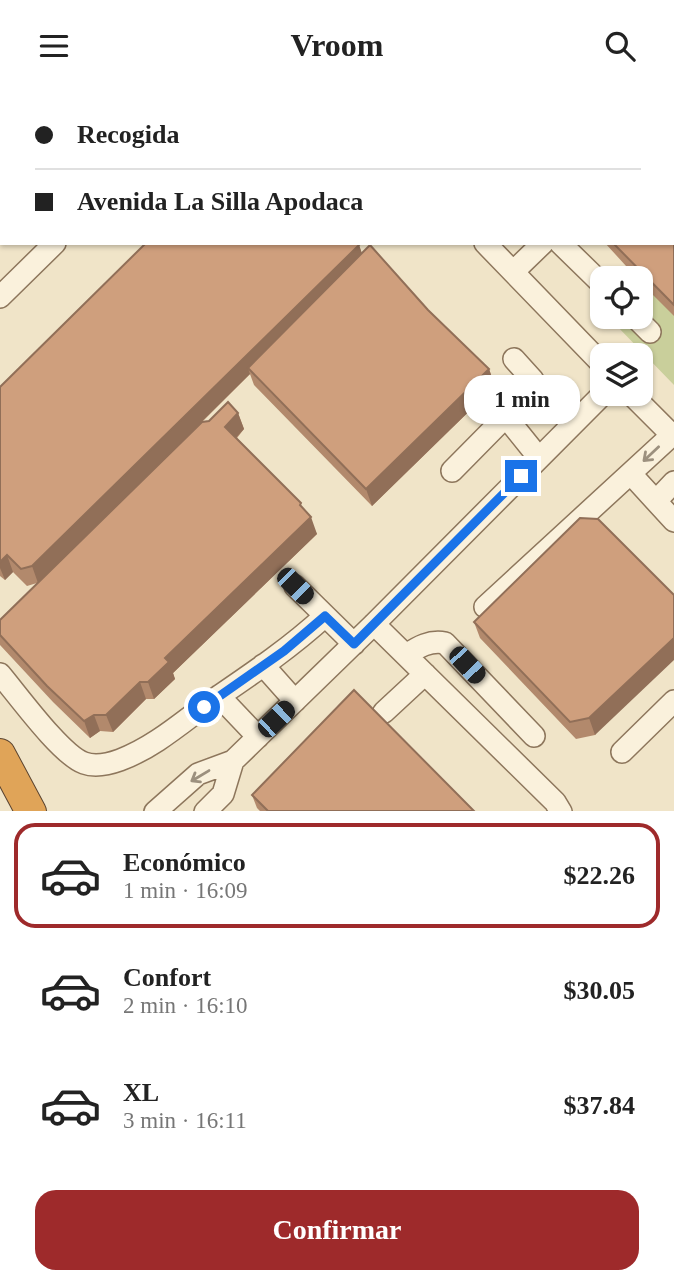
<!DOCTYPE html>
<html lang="es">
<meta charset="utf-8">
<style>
:root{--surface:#fff;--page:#f2f2f2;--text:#222;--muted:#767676;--line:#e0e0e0;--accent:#9e2a2b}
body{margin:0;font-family:"Times New Roman",serif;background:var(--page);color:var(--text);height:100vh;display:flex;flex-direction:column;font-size:26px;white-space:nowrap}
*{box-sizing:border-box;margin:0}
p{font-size:23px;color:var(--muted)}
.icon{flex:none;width:38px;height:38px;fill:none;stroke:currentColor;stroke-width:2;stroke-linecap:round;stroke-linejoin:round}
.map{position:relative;height:720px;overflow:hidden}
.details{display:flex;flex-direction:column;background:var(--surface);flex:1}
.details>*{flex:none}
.hud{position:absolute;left:0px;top:0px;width:676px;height:154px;box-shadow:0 2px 5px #0004;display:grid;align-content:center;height:154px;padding:0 35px;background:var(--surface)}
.fabs{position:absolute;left:590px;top:175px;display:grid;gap:14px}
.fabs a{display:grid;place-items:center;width:63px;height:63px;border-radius:14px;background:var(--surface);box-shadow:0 2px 5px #0004;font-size:35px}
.end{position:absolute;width:32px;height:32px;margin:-16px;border:9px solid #1a73e8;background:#fff;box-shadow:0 0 0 4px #fff}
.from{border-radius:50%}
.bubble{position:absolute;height:49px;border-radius:21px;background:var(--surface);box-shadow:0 2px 5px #0004;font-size:23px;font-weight:700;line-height:49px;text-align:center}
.car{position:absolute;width:21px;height:42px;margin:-21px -10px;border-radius:9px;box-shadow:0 0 5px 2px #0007;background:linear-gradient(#222 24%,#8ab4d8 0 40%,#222 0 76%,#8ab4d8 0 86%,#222 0)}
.hud b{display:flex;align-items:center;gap:24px;height:66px;font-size:26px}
.hud b+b{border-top:2px solid var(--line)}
.hud i{width:18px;height:18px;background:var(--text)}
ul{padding:12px 0 0;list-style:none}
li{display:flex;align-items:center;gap:21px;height:105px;margin:0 14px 10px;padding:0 21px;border:4px solid transparent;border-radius:21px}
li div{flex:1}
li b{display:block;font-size:26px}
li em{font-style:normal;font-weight:700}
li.selected{border-color:var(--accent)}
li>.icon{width:63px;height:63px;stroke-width:1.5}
.cta{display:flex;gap:14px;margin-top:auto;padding:14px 35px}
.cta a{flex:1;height:80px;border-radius:21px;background:var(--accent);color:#fff;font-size:28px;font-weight:700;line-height:80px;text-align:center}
header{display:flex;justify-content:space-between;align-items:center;height:91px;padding:0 35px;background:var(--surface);font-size:32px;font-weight:700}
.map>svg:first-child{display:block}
.green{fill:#c9cf9b}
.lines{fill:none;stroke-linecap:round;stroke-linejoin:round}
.minor-casing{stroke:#8d765c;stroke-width:24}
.highway-casing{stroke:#5b4430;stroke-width:32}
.minor{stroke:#faf1dc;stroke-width:21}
.highway{stroke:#e0a458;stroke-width:30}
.wall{fill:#b2896c}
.shaded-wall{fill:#916f58}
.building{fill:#cf9f7d;stroke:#916f58;stroke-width:2}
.oneway{stroke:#9c907e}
.route{stroke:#1a73e8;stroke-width:9}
</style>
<header><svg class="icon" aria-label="menu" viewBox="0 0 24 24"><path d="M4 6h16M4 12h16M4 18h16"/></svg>Vroom<svg class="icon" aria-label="search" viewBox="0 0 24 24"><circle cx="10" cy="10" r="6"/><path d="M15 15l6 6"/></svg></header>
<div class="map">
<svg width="674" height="721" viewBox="0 0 674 721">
<rect width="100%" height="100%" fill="#f0e4c8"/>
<!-- green -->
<path class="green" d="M 651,201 L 674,224 L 674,294 L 615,233 L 623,226 L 640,226 L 641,210 Z"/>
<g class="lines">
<defs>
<path id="minor" d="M 337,0 L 339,2
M 406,0 L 408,2
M 209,2 L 211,0
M 568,2 L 570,0
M 485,152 L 602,273
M 560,152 L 602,193
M 513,181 L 543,152
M 0,206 L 55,152
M 635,226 L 650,241
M 631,303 L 674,346
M 506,326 L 539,367
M 452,380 L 530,301 L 533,289 L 514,268
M 631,383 L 674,430
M 656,410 L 674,391
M 295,495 L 354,553
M 485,516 L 672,344
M 374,533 L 555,711 L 561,721
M 406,564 C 418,556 430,549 445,552 L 534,645
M 263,574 L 295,610
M 0,583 C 17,603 61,664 84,672 C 95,676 109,673 120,669 C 152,657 179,634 206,614 C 247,586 288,559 325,525
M 219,605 L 258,646
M 384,621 L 425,583
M 622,661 L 674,610
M 155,721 L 198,683 L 233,670 L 374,533 L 603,303
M 205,721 L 223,703 L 233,670"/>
<path id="highway" d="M 0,663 L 31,721"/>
</defs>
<!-- minor casing -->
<use href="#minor" class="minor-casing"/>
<!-- highway casing -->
<use href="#highway" class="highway-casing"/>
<!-- minor -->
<use href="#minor" class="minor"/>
<!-- highway -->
<use href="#highway" class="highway"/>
</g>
<!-- wall -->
<path class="wall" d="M 674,0 L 674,225 L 640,191 L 640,187 L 637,187 L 605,152 L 674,152 Z
M 359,154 L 362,163 L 428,219 L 489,278 L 495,295 L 372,415 L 254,294 L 250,283 L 202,331 L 209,330 L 238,322 L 244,338 L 237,347 L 303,417 L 317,443 L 173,582 L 175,588 L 154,608 L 146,608 L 113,641 L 100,640 L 90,647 L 53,611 L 0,554 L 0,529 L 37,492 L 27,495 L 13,481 L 5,489 L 0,485 L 0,296 Z
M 674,504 L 595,644 L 576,648 L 480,547 L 474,531 Z
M 252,704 L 474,720 L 260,720 L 257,717 Z"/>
<!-- shaded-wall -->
<path class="shaded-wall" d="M 359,154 L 365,171 L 248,277 L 250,283 L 38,492 L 32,475 Z
M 489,278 L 495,295 L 372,415 L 366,398 Z
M 238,322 L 244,338 L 231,352 L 225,336 Z
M 311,426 L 317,443 L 173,582 L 175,588 L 154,608 L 148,591 L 165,567 Z
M 7,464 L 13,481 L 5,489 L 0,477 L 0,471 Z
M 674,547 L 674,569 L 595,644 L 589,627 Z
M 140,591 L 146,608 L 113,641 L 106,624 Z
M 94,624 L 100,640 L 90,647 L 84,630 Z"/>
<!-- building -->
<path class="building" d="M 659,0 L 674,0 L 674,214 L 613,152 L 674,152 L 674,2 L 657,2 Z
M 146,152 L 357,152 L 359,154 L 32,475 L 21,478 L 7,464 L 0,471 L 0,296 Z
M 370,154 L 428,219 L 489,278 L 366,398 L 248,277 Z
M 228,311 L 238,322 L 225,336 L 301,412 L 300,414 L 311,426 L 165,567 L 169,571 L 148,591 L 140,591 L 106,624 L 94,624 L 84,630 L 47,595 L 0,544 L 0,529 L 202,331 L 209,330 Z
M 580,427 L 598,428 L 674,504 L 674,547 L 589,627 L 570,631 L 474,531 Z
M 354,599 L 474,720 L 268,720 L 252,704 Z"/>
<!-- one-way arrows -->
<defs><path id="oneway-shaft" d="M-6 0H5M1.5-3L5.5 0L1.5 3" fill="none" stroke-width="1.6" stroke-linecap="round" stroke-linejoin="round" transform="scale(1.75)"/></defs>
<g class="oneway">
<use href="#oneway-shaft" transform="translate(651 363) rotate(137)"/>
<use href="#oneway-shaft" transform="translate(200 685) rotate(149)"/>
</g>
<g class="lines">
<!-- route -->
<path class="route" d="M 204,616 L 284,560 L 325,525 L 354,553 L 521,385"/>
</g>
</svg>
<div class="fabs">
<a><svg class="icon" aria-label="locate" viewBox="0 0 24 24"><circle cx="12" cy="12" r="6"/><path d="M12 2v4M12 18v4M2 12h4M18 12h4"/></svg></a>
<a><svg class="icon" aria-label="layers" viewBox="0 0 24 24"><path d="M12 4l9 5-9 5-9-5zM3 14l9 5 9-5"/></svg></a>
</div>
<i class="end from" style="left:204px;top:616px"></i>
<i class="end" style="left:521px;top:385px"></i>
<div class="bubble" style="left:464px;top:284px;width:116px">1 min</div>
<i class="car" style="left:295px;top:495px;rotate:135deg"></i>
<i class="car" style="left:467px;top:574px;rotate:137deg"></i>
<i class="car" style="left:276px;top:628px;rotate:46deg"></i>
<div class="hud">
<b><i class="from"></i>Recogida</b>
<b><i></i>Avenida La Silla Apodaca</b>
</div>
</div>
<section class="details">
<ul>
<li class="selected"><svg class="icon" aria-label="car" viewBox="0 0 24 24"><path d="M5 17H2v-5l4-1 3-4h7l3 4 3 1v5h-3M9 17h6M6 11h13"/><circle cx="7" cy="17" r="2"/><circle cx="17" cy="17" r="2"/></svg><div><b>Económico</b><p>1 min · 16:09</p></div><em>$22.26</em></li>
<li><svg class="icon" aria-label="car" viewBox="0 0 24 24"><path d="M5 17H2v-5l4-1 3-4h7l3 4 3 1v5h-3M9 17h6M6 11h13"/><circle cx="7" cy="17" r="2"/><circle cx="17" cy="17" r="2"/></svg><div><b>Confort</b><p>2 min · 16:10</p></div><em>$30.05</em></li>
<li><svg class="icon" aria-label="car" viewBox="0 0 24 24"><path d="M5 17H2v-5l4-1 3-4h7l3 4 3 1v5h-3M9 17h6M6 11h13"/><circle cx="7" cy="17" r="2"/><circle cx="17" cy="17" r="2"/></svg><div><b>XL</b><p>3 min · 16:11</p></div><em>$37.84</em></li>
</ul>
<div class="cta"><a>Confirmar</a></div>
</section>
